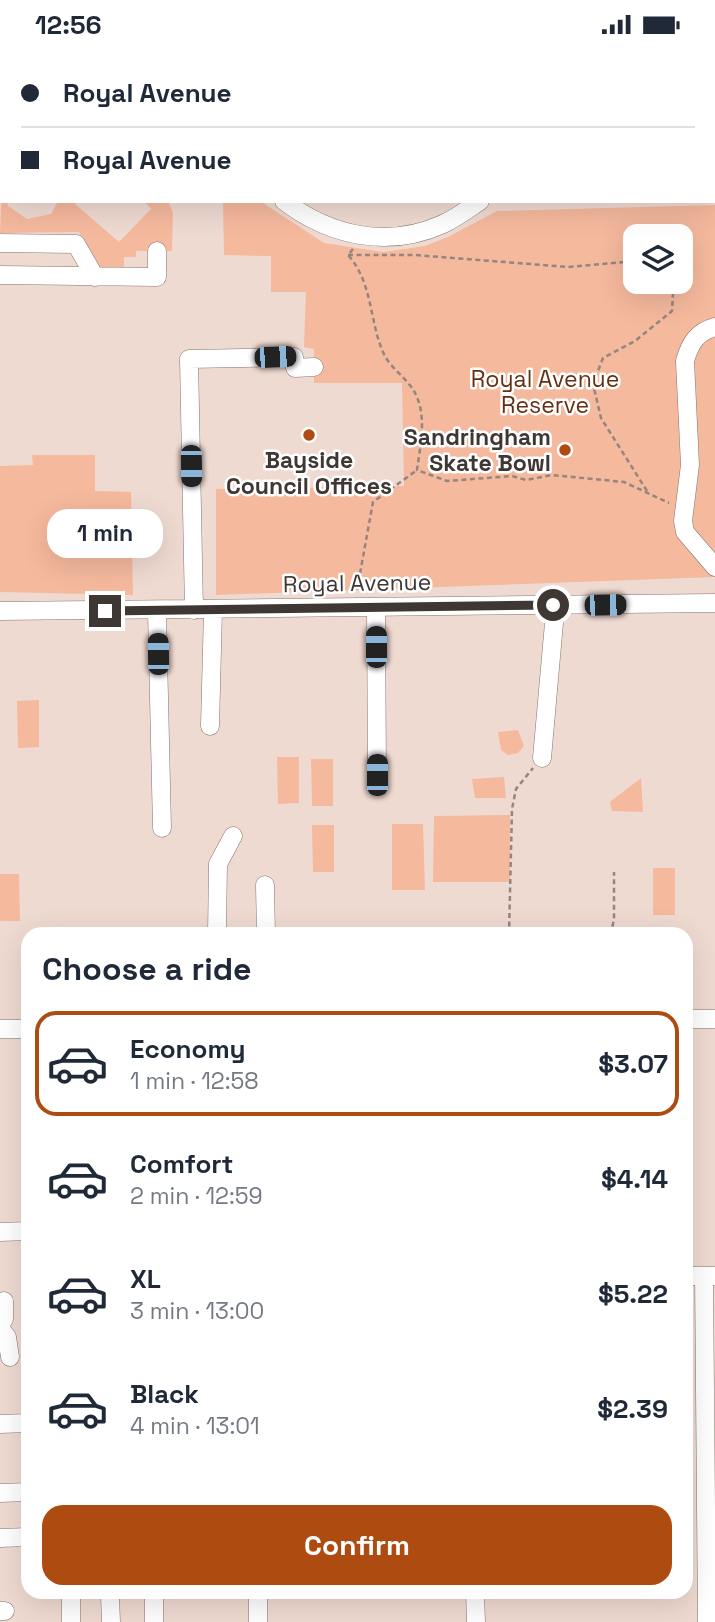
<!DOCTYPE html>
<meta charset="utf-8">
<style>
:root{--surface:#fff;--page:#f6f6f7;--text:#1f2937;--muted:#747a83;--line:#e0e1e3;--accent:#ae4b10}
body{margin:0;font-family:"Space Grotesk",sans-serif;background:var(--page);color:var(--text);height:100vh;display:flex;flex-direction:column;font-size:26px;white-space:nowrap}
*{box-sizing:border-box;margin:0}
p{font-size:23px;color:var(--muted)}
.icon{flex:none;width:38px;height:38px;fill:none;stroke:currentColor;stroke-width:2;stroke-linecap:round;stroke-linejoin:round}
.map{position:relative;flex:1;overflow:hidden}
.details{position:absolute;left:21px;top:878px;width:672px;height:672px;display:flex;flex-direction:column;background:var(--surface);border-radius:21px;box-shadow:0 7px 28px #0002}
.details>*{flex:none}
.hud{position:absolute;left:0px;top:0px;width:716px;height:154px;box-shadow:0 7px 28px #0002;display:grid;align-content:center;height:154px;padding:0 21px;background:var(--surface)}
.controls{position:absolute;left:623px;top:175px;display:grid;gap:14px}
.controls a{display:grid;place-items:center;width:70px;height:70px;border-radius:14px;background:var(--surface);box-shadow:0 7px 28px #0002;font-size:35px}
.end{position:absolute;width:32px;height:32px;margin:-16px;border:9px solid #3f3733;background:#fff;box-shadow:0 0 0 4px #fff}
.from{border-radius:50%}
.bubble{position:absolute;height:49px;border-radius:21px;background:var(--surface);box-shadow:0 7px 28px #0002;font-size:23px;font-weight:600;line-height:49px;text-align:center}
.car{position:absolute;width:21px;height:42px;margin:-21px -10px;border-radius:9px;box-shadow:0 0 5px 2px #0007;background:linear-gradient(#222 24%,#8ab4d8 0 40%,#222 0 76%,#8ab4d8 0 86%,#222 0)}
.hud b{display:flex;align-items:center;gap:24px;height:66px;font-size:26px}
.hud b+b{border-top:2px solid var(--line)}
.hud i{width:18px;height:18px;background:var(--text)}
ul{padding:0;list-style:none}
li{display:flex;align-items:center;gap:21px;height:105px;margin:0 14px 10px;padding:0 7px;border:4px solid transparent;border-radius:21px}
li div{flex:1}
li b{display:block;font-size:26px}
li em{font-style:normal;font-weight:600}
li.on{border-color:var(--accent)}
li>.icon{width:63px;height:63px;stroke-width:1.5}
h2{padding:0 21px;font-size:32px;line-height:84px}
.button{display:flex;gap:14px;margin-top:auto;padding:14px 21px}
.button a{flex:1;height:80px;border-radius:21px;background:var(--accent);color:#fff;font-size:28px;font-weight:600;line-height:80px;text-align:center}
.status{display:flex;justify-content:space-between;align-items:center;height:49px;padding:0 35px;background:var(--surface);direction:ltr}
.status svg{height:19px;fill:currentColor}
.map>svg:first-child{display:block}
.green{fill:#f5b99d;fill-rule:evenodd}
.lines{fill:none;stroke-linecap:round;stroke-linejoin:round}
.minor-casing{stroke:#86746c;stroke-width:19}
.path{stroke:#94857f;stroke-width:2.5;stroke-dasharray:5 3.5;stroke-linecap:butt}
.minor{stroke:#fff;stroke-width:18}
.route{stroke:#3f3733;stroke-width:9}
.poi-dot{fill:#ae4b10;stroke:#fff;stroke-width:2.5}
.labels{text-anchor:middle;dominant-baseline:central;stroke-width:5;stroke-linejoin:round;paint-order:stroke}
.park-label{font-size:23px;fill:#652f12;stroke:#fff}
.poi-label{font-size:23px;font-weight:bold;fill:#3f3733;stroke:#fff;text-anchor:end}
.street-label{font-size:23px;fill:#3f3733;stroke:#fff}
</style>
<div class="status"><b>12:56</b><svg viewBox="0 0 49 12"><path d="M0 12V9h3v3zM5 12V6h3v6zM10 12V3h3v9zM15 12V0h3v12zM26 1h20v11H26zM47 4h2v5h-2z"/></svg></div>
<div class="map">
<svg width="715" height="1573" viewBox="0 0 715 1573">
<rect width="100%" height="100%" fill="#efdad1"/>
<!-- green -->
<path class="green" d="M 2,134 L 2,152 L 7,152 L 8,157 L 27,170 L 51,165 L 58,152 L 77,152 L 75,155 L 119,193 L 151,160 L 144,152 L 168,152 L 173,164 L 172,202 L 136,202 L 136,208 L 124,208 L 124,221 L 99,221 L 79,183 L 0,184 Z
M 223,152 L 260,152 L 324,194 L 383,203 L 425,197 L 448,188 L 497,162 L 715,156 L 715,528 L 216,546 L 216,440 L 404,437 L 402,334 L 314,334 L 314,300 L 304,298 L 306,243 L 271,243 L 271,207 L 224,206 ZM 635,187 L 681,187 L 681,233 L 635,233 Z
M 32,406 L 95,406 L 95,442 L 131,443 L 133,546 L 0,543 L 0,417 L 33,416 Z
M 39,651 L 39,698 L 18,699 L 17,652 Z
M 518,681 L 524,697 L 518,704 L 508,706 L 501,701 L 498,683 Z
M 277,708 L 299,708 L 299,754 L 278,755 Z
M 311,710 L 333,710 L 333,757 L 312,757 Z
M 504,728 L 506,749 L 475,749 L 472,730 Z
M 641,729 L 643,763 L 612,762 L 610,753 Z
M 510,766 L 510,833 L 433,833 L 434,767 Z
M 392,775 L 423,775 L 425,841 L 392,841 Z
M 312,776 L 334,776 L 334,823 L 313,823 Z
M 653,819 L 675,819 L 675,866 L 653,866 Z
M 0,825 L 19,825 L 20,872 L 0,872 Z"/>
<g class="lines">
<defs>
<path id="minor" d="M 197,0 L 197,2
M 230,0 L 230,2
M 714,141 L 715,141
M 284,152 C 330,187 388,200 443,175 C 456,169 468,160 480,152
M 0,194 L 76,195 L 95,228
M 0,226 L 157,228 L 157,202
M 715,278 C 697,283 690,294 685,312 L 690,416 L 683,472 L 685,483 L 715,518
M 376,559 L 377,726
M 194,561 L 189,310 L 294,308 L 295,319 L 314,318
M 0,562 L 715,554
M 157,562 L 162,779
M 210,677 L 213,561
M 542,709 L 554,574
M 265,836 L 266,886
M 217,886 L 218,815 L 233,787
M 686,970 L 715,970
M 0,980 L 28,980
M 0,1183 L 28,1182
M 686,1227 L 715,1227
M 704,1227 L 707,1573
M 0,1276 L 4,1270 L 4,1252
M 0,1279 L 7,1288 L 10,1308
M 0,1375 L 28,1374
M 0,1444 L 28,1443
M 0,1489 L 28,1488
M 154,1544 L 154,1573
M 258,1544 L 258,1573
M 475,1544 L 476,1573
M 110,1547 L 111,1573
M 0,1562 L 5,1562
M 71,1573 L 71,1544"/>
</defs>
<!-- minor casing -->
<use href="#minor" class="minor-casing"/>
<!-- path -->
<path class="path" d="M 0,99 L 2,102
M 0,128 L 2,125
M 353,200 L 348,206 C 373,234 369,271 383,303 C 390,320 409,330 416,346 C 427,369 420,398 417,421 L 447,432 L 512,427 L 526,431 L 552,426 L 624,433 L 669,454
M 348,206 L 415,206 L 568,218 L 635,212
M 647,442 L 601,369 L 593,335 L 603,309 L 635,292 L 672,262 L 673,244 L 670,233
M 357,541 L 373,453 L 417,421
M 509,886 L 512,760 L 516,740 L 533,719
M 611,886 L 614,869 L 614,823"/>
<!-- minor -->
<use href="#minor" class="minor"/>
</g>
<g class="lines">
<!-- route -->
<path class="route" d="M 105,562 L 553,556"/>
</g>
<!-- markers -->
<g class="poi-dot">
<circle cx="309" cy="386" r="7"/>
<circle cx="565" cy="401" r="7"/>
</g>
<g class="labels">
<!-- park labels -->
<g class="park-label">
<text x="545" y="330">Royal Avenue<tspan x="545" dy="26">Reserve</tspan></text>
</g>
<!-- poi labels -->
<g class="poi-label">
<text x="551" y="388">Sandringham<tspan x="551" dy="26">Skate Bowl</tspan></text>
<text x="309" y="411" text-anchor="middle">Bayside<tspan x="309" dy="26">Council Offices</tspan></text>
</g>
<!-- street labels -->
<g class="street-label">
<text transform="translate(357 534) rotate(-1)">Royal Avenue</text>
</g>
</g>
</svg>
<div class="controls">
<a><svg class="icon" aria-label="layers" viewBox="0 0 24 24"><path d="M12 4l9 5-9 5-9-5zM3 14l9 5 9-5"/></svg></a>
</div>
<i class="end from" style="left:553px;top:556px"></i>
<i class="end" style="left:105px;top:562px"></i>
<div class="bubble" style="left:47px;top:460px;width:116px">1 min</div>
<i class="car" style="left:275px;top:308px;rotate:88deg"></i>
<i class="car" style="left:191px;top:417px;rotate:179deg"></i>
<i class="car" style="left:605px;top:556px;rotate:89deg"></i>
<i class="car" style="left:376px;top:598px;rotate:0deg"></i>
<i class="car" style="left:158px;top:605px;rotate:359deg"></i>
<i class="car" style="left:377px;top:726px;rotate:0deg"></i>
<div class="hud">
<b><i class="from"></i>Royal Avenue</b>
<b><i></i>Royal Avenue</b>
</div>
<section class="details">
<h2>Choose a ride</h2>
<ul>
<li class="on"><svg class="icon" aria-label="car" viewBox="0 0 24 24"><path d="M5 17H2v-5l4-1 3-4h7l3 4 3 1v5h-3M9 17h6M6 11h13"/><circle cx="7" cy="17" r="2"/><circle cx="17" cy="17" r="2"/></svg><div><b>Economy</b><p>1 min · 12:58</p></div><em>$3.07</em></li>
<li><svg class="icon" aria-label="car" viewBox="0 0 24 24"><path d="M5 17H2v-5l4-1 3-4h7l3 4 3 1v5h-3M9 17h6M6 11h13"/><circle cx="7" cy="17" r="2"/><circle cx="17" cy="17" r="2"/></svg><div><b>Comfort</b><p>2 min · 12:59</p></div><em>$4.14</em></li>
<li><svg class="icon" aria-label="car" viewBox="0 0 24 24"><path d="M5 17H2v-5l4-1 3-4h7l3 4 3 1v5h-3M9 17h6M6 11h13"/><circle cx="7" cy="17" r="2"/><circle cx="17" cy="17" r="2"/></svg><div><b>XL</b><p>3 min · 13:00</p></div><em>$5.22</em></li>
<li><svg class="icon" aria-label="car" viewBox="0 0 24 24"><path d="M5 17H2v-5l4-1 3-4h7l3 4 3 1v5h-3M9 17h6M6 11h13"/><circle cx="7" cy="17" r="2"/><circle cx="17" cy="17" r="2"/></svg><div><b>Black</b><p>4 min · 13:01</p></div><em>$2.39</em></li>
</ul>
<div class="button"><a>Confirm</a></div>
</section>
</div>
